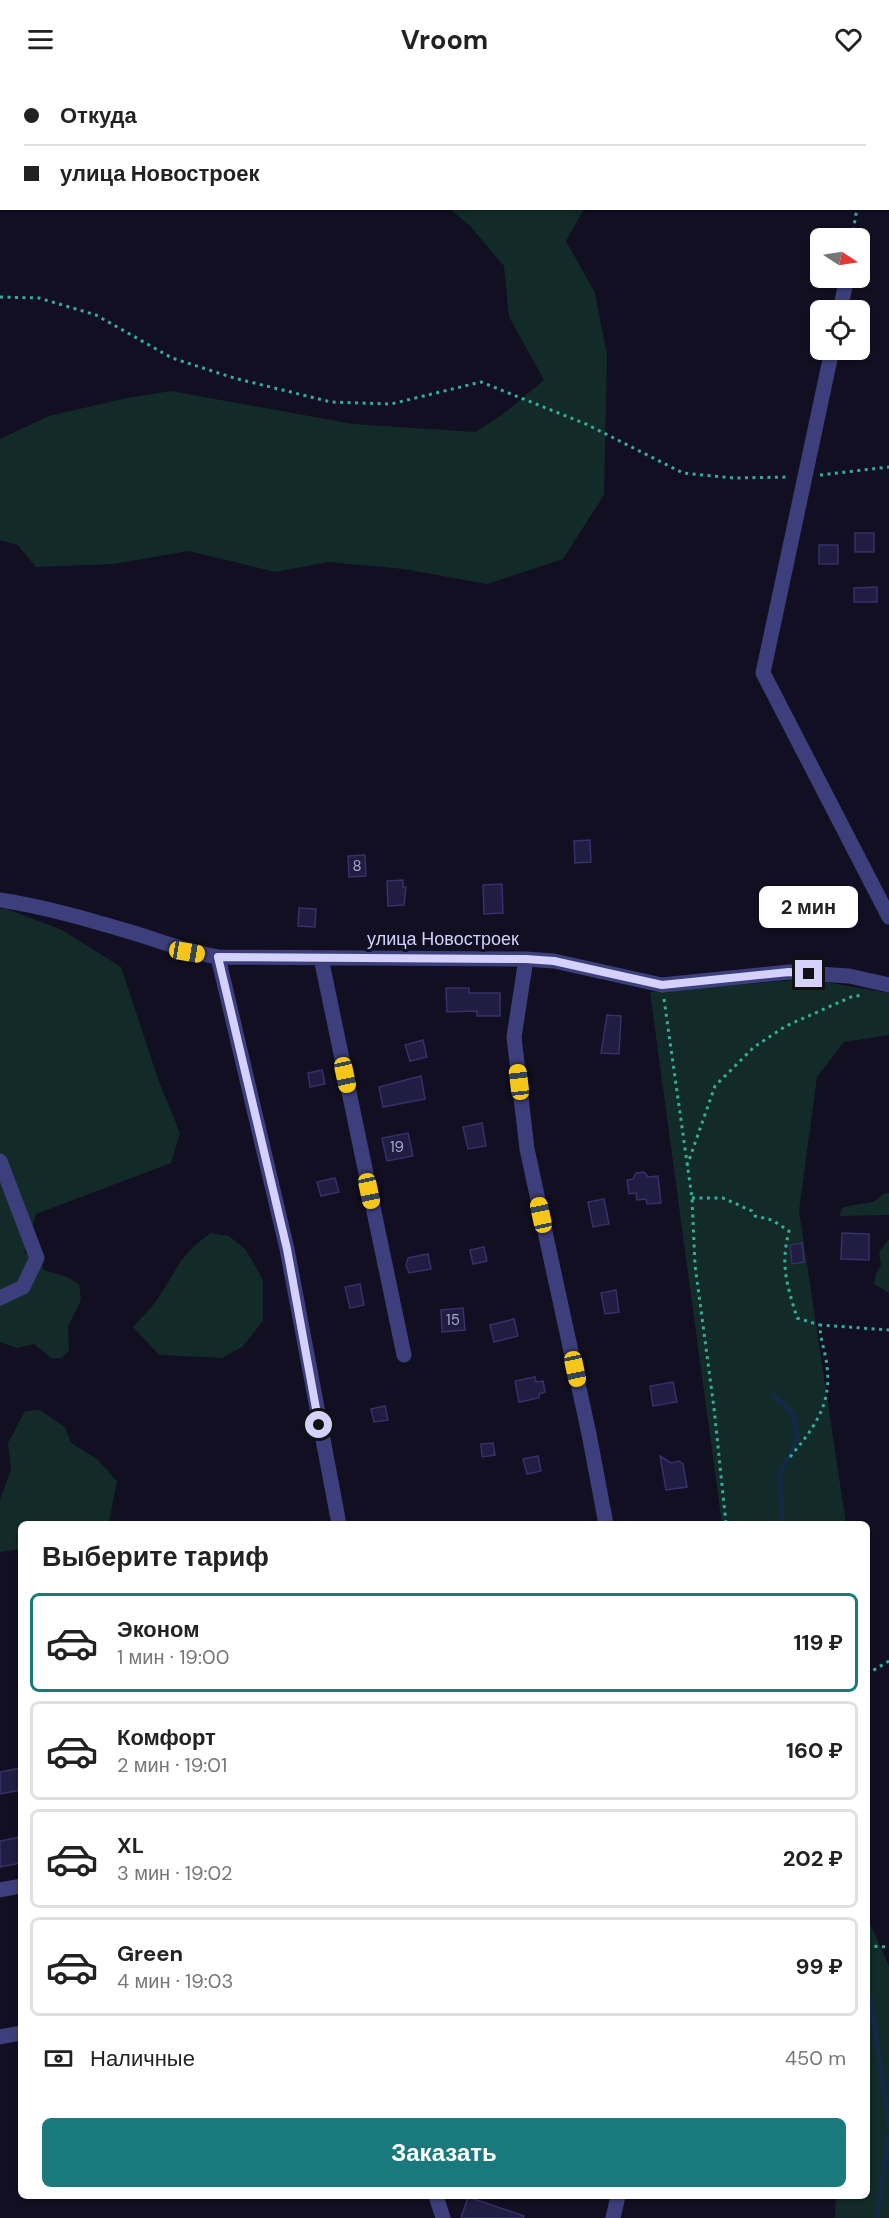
<!DOCTYPE html>
<html lang="ru">
<meta charset="utf-8">
<style>
:root{--surface:#fff;--page:#f6f6f6;--text:#222;--muted:#767676;--line:#e0e0e0;--accent:#19797c}
body{margin:0;font-family:"DM Sans",sans-serif;background:var(--page);color:var(--text);height:100vh;display:flex;flex-direction:column;font-size:22px;white-space:nowrap}
*{box-sizing:border-box;margin:0}
p{font-size:20px;color:var(--muted)}
.icon{flex:none;width:33px;height:33px;fill:none;stroke:currentColor;stroke-width:2;stroke-linecap:round;stroke-linejoin:round}
.map{position:relative;flex:1;overflow:hidden}
.side{position:absolute;left:18px;top:1443px;width:852px;height:678px;display:flex;flex-direction:column;background:var(--surface);border-radius:9px;box-shadow:0 2px 4px #0004}
.side>*{flex:none}
.hud{position:absolute;left:0px;top:0px;width:890px;height:132px;box-shadow:0 2px 4px #0004;display:grid;align-content:center;height:132px;padding:0 24px;background:var(--surface)}
.needle{width:39px;rotate:102deg}
.fabs{position:absolute;left:810px;top:150px;display:grid;gap:12px}
.fabs a{display:grid;place-items:center;width:60px;height:60px;border-radius:9px;background:var(--surface);box-shadow:0 2px 4px #0004;font-size:30px}
.end{position:absolute;width:27px;height:27px;margin:-14px;border:8px solid #d4d2fc;background:#111;box-shadow:0 0 0 3px #111}
.from{border-radius:50%}
.bubble{position:absolute;height:42px;border-radius:9px;background:var(--surface);box-shadow:0 2px 4px #0004;font-size:20px;font-weight:700;line-height:42px;text-align:center}
.car{position:absolute;width:18px;height:36px;margin:-18px -9px;border-radius:8px;box-shadow:0 0 4px 2px #0007;background:linear-gradient(#f5c518 24%,#345 0 40%,#f5c518 0 76%,#345 0 86%,#f5c518 0)}
.hud b{display:flex;align-items:center;gap:21px;height:57px;font-size:22px}
.hud b+b{border-top:2px solid var(--line)}
.hud i{width:15px;height:15px;background:var(--text)}
ul{padding:0;list-style:none}
li{display:flex;align-items:center;gap:18px;height:99px;margin:0 12px 9px;padding:0 12px;border:3px solid var(--line);border-radius:9px}
li div{flex:1}
li b{display:block;font-size:22px}
li em{font-style:normal;font-weight:700}
li.active{border-color:var(--accent)}
li>.icon{width:54px;height:54px;stroke-width:1.5}
h2{padding:0 24px;font-size:27px;line-height:72px}
.pay{display:flex;align-items:center;gap:15px;height:66px;padding:0 24px;font-size:22px}
.pay p{margin-inline-start:auto}
.cta{display:flex;gap:12px;margin-top:auto;padding:12px 24px}
.cta a{flex:1;height:69px;border-radius:9px;background:var(--accent);color:#fff;font-size:24px;font-weight:700;line-height:69px;text-align:center}
header{display:flex;justify-content:space-between;align-items:center;height:78px;padding:0 24px;background:var(--surface);font-size:27px;font-weight:700}
.map>svg:first-child{display:block}
.green{fill:#122b28}
.lines{fill:none;stroke-linecap:round;stroke-linejoin:round}
.stream{stroke:#122a47;stroke-width:4.5}
.building{fill:#211c41;stroke:#37306b;stroke-width:1.5}
.path{stroke:#36ac9d;stroke-width:3;stroke-dasharray:3 4.5;stroke-linecap:butt}
.minor{stroke:#3d3f7d;stroke-width:15}
.route{stroke:#d4d2fc;stroke-width:8}
.labels{text-anchor:middle;dominant-baseline:central;stroke-width:6;stroke-linejoin:round;paint-order:stroke}
.number-label{font-size:15px;fill:#a7a4cd}
.street-label{font-size:18px;fill:#d4d2fc;stroke:#110f21}
</style>
<header><svg class="icon" aria-label="menu" viewBox="0 0 24 24"><path d="M4 6h16M4 12h16M4 18h16"/></svg>Vroom<svg class="icon" aria-label="heart" viewBox="0 0 24 24"><path d="M12 20l-8-8c-3-5 5-10 8-4 3-6 11-1 8 4z"/></svg></header>
<div class="map">
<svg width="889" height="2140" viewBox="0 0 889 2140">
<rect width="100%" height="100%" fill="#110f21"/>
<!-- green -->
<path class="green" d="M 425,0 L 578,0 L 578,1 L 425,2 Z
M 450,131 L 584,131 L 566,163 L 595,215 L 607,277 L 604,417 L 563,481 L 487,506 L 404,491 L 328,484 L 275,494 L 189,473 L 113,486 L 36,489 L 18,467 L 0,462 L 0,361 L 49,338 L 127,320 L 171,313 L 353,346 L 475,354 L 502,337 L 544,302 L 509,239 L 504,188 L 471,149 Z
M 0,831 L 7,831 L 62,852 L 121,889 L 158,1001 L 180,1055 L 171,1085 L 36,1136 L 24,1176 L 29,1175 L 40,1181 L 44,1192 L 67,1199 L 79,1206 L 81,1222 L 68,1248 L 69,1272 L 62,1280 L 51,1280 L 34,1266 L 17,1270 L 0,1264 Z
M 808,901 L 889,915 L 889,957 L 844,964 L 817,999 L 799,1133 L 846,1446 L 722,1446 L 650,914 Z
M 885,1115 L 889,1115 L 889,1137 L 839,1138 L 843,1129 L 873,1124 Z
M 211,1155 L 229,1158 L 246,1172 L 263,1202 L 263,1243 L 242,1269 L 222,1280 L 159,1277 L 133,1249 C 141,1240 151,1231 158,1220 C 178,1191 179,1177 211,1155 Z
M 889,1161 L 889,1215 L 874,1206 L 876,1195 L 881,1187 L 879,1174 Z
M 40,1332 L 65,1349 L 71,1365 L 97,1381 L 117,1403 L 109,1444 L 21,1446 L 21,1471 L 0,1474 L 0,1422 L 11,1392 L 8,1365 L 25,1333 Z
M 867,1839 L 889,1888 L 889,2140 L 835,2140 L 836,2118 L 867,2118 Z"/>
<g class="lines">
<!-- stream -->
<path class="stream" d="M 773,1317 L 793,1336 L 798,1362 L 780,1395 L 782,1446
M 867,1915 L 871,1923 L 889,2048
M 877,2140 L 889,2056"/>
</g>
<!-- building -->
<path class="building" d="M 855,455 L 874,455 L 874,474 L 855,474 Z
M 819,467 L 838,467 L 838,486 L 819,486 Z
M 877,509 L 877,524 L 854,524 L 854,510 Z
M 590,762 L 591,784 L 575,785 L 574,763 Z
M 365,777 L 366,798 L 349,799 L 348,778 Z
M 403,802 L 403,809 L 406,809 L 404,827 L 388,828 L 387,803 Z
M 502,806 L 503,835 L 484,836 L 483,807 Z
M 299,830 L 316,831 L 315,849 L 298,848 Z
M 446,910 L 469,910 L 469,915 L 500,915 L 500,938 L 477,938 L 477,933 L 447,934 Z
M 607,937 L 621,938 L 619,976 L 601,975 Z
M 423,962 L 427,979 L 410,983 L 405,967 Z
M 322,992 L 325,1006 L 310,1009 L 308,995 Z
M 421,998 L 425,1021 L 383,1029 L 379,1009 Z
M 482,1045 L 486,1068 L 468,1071 L 463,1049 Z
M 408,1055 L 413,1078 L 387,1083 L 382,1060 Z
M 644,1094 L 648,1099 L 658,1098 L 661,1125 L 647,1126 L 646,1121 L 637,1122 L 636,1115 L 629,1116 L 627,1102 L 633,1101 L 636,1095 Z
M 335,1100 L 339,1114 L 321,1118 L 317,1104 Z
M 604,1121 L 609,1146 L 593,1149 L 588,1124 Z
M 842,1155 L 869,1156 L 869,1182 L 841,1181 Z
M 802,1165 L 804,1184 L 792,1186 L 790,1167 Z
M 484,1169 L 487,1183 L 473,1186 L 470,1172 Z
M 428,1176 L 431,1191 L 409,1195 L 406,1187 L 408,1180 Z
M 360,1206 L 364,1227 L 350,1230 L 345,1209 Z
M 616,1212 L 619,1234 L 605,1236 L 601,1215 Z
M 463,1230 L 465,1252 L 442,1254 L 441,1232 Z
M 514,1241 L 518,1258 L 494,1264 L 490,1247 Z
M 535,1299 L 536,1304 L 543,1303 L 545,1314 L 539,1316 L 539,1320 L 519,1324 L 515,1303 Z
M 673,1304 L 677,1324 L 653,1328 L 650,1308 Z
M 385,1328 L 388,1342 L 374,1344 L 371,1331 Z
M 493,1365 L 495,1377 L 482,1379 L 481,1366 Z
M 538,1378 L 541,1393 L 527,1396 L 523,1381 Z
M 660,1378 L 671,1385 L 679,1383 L 683,1386 L 687,1409 L 666,1412 Z
M 21,1690 L 21,1712 L 0,1716 L 0,1694 Z
M 21,1759 L 21,1785 L 0,1789 L 0,1763 Z
M 468,2119 L 524,2138 L 523,2140 L 461,2140 Z"/>
<g class="lines">
<!-- path -->
<path class="path" d="M 877,2 L 877,0
M 852,160 L 857,130
M 0,219 L 39,220 L 96,237 L 172,280 L 234,300 L 331,324 L 391,326 L 481,304 L 586,346 L 683,395 L 734,400 L 790,399
M 820,397 L 889,389
M 664,921 L 692,1120 L 695,1187 L 714,1330 L 726,1446
M 687,1088 L 715,1008 L 754,969 L 786,948 L 851,919 L 862,917
M 692,1120 L 723,1120 L 752,1133 L 755,1138 L 772,1142 L 789,1153 C 780,1188 787,1206 797,1240 L 820,1247
M 790,1379 C 813,1351 832,1327 827,1289 C 826,1275 820,1262 820,1247 L 889,1252
M 867,1596 L 889,1583
M 867,1868 L 889,1869"/>
<!-- minor -->
<path class="minor" d="M 840,232 L 845,209
M 832,272 L 763,595 L 889,839
M 0,822 C 46,829 90,842 134,855 C 163,864 189,874 218,879 L 526,881 L 554,883 L 662,907 L 789,894 L 849,898 L 889,907
M 218,879 L 287,1171 L 339,1446
M 321,880 L 404,1277
M 526,881 L 514,959 L 527,1071 L 589,1356 L 606,1446
M 0,1083 L 37,1180 L 23,1209 L 0,1220
M 0,1812 L 21,1808
M 0,1959 L 21,1955
M 436,2118 L 443,2140
M 613,2140 L 618,2118"/>
</g>
<g class="lines">
<!-- route -->
<path class="route" d="M 319,1347 L 287,1171 L 218,879 L 526,881 L 554,883 L 662,907 L 789,894 L 809,896"/>
</g>
<g class="labels">
<!-- number labels -->
<g class="number-label">
<text x="357" y="788">8</text>
<text x="397" y="1069">19</text>
<text x="453" y="1242">15</text>
</g>
<!-- street labels -->
<g class="street-label">
<text x="443" y="861">улица Новостроек</text>
</g>
</g>
</svg>
<div class="fabs">
<a><svg class="needle" viewBox="-14 -14 28 28"><path d="M0-13l5 13h-10z" fill="#e53935"/><path d="M0 13l5-13h-10z" fill="#767676"/></svg></a>
<a><svg class="icon" aria-label="locate" viewBox="0 0 24 24"><circle cx="12" cy="12" r="6"/><path d="M12 2v4M12 18v4M2 12h4M18 12h4"/></svg></a>
</div>
<i class="end from" style="left:319px;top:1347px"></i>
<i class="end" style="left:809px;top:896px"></i>
<div class="bubble" style="left:759px;top:808px;width:99px">2 мин</div>
<i class="car" style="left:187px;top:874px;rotate:100deg"></i>
<i class="car" style="left:345px;top:997px;rotate:168deg"></i>
<i class="car" style="left:519px;top:1004px;rotate:353deg"></i>
<i class="car" style="left:369px;top:1113px;rotate:168deg"></i>
<i class="car" style="left:541px;top:1137px;rotate:348deg"></i>
<i class="car" style="left:575px;top:1291px;rotate:168deg"></i>
<div class="hud">
<b><i class="from"></i>Откуда</b>
<b><i></i>улица Новостроек</b>
</div>
<section class="side">
<h2>Выберите тариф</h2>
<ul>
<li class="active"><svg class="icon" aria-label="car" viewBox="0 0 24 24"><path d="M5 17H2v-5l4-1 3-4h7l3 4 3 1v5h-3M9 17h6M6 11h13"/><circle cx="7" cy="17" r="2"/><circle cx="17" cy="17" r="2"/></svg><div><b>Эконом</b><p>1 мин · 19:00</p></div><em>119 ₽</em></li>
<li><svg class="icon" aria-label="car" viewBox="0 0 24 24"><path d="M5 17H2v-5l4-1 3-4h7l3 4 3 1v5h-3M9 17h6M6 11h13"/><circle cx="7" cy="17" r="2"/><circle cx="17" cy="17" r="2"/></svg><div><b>Комфорт</b><p>2 мин · 19:01</p></div><em>160 ₽</em></li>
<li><svg class="icon" aria-label="car" viewBox="0 0 24 24"><path d="M5 17H2v-5l4-1 3-4h7l3 4 3 1v5h-3M9 17h6M6 11h13"/><circle cx="7" cy="17" r="2"/><circle cx="17" cy="17" r="2"/></svg><div><b>XL</b><p>3 мин · 19:02</p></div><em>202 ₽</em></li>
<li><svg class="icon" aria-label="car" viewBox="0 0 24 24"><path d="M5 17H2v-5l4-1 3-4h7l3 4 3 1v5h-3M9 17h6M6 11h13"/><circle cx="7" cy="17" r="2"/><circle cx="17" cy="17" r="2"/></svg><div><b>Green</b><p>4 мин · 19:03</p></div><em>99 ₽</em></li>
</ul>
<div class="pay"><svg class="icon" aria-label="cash" viewBox="0 0 24 24"><path d="M3 7h18v10H3z"/><circle cx="12" cy="12" r="2"/></svg>Наличные<p>450 m</p></div>
<div class="cta"><a>Заказать</a></div>
</section>
</div>
